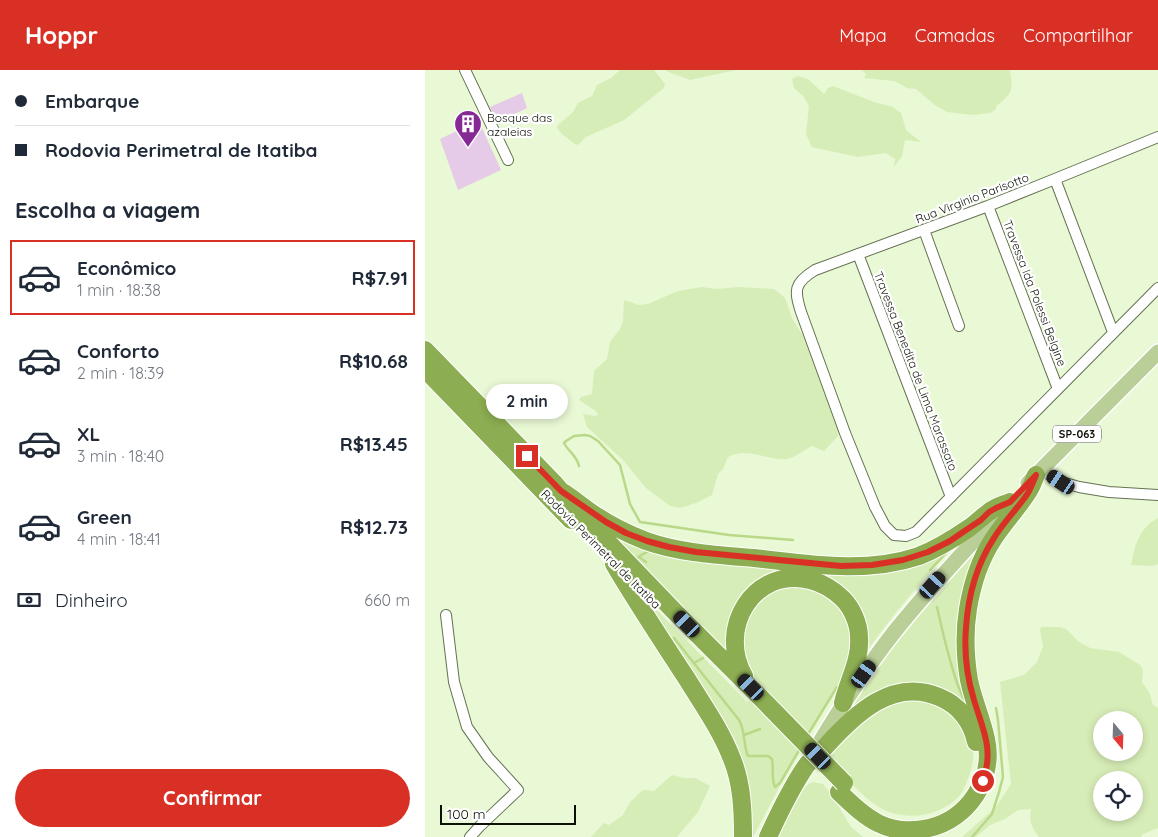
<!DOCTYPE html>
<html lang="pt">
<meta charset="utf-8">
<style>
:root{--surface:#fff;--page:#f6f6f7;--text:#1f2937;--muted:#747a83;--line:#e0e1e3;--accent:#d93025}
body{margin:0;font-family:Quicksand,sans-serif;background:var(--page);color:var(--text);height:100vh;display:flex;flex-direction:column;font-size:19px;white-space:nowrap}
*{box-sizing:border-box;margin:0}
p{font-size:16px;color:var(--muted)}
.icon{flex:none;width:28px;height:28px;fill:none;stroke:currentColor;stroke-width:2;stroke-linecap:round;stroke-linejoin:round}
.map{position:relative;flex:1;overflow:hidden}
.sheet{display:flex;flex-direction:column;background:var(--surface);width:425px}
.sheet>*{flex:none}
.banner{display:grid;align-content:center;height:110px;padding:0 15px;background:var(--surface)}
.needle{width:32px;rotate:161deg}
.buttons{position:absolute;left:668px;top:641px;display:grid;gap:10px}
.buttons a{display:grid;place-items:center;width:50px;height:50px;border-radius:50%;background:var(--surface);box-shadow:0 2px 8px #0003;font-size:25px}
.scale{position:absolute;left:15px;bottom:12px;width:136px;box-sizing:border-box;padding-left:5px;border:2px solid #0c1005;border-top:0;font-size:14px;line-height:18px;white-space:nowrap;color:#0c1005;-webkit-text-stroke:4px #fff;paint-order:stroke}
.end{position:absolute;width:22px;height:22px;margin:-11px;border:6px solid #d93025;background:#fff;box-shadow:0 0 0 2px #fff}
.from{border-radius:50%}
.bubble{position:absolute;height:35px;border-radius:18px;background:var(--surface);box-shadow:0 2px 8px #0003;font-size:16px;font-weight:700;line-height:35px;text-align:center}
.car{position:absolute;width:15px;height:30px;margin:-15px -8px;border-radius:6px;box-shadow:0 0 4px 1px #0007;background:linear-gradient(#222 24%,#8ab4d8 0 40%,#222 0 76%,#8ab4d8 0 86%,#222 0)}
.banner b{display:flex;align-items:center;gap:18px;height:48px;font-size:19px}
.banner b+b{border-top:1px solid var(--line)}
.banner i{width:12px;height:12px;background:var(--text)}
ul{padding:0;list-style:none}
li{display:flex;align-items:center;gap:15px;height:75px;margin:0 10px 8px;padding:0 5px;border:2px solid transparent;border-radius:0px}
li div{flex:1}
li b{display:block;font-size:19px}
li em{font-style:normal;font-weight:700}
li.on{border-color:var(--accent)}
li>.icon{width:45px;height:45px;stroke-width:1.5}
h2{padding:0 15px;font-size:22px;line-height:60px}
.pay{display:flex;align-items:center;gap:12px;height:55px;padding:0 15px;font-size:19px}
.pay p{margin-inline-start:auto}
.action{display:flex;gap:10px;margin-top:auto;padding:10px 15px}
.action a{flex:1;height:58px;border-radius:30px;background:var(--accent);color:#fff;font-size:20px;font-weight:700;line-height:58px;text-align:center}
header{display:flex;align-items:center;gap:30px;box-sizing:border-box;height:70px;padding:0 25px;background:var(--accent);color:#fff}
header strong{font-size:24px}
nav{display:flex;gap:28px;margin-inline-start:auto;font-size:18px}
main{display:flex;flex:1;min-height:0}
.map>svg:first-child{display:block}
.green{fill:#d7edb7;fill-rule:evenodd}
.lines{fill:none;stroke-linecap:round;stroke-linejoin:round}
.stream{stroke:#b9d888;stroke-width:2.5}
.building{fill:#e5cbe8}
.street-casing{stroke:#657253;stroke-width:12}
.primary-casing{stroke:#fff;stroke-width:18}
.highway-casing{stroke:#fff;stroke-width:20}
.street{stroke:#fff;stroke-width:10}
.primary{stroke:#bace97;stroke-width:15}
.highway{stroke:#8cad51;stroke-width:18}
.highway-bridge-casing{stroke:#fff;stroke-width:20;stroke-linecap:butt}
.highway-bridge{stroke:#8cad51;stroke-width:18}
.route{stroke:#d93025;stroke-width:6}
.labels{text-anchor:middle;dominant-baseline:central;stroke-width:4.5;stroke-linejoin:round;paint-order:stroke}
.shield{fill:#fff;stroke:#555850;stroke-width:1}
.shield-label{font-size:11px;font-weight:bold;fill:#0c1005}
.poi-label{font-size:12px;fill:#0c1005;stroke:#fff;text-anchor:start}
.street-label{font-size:12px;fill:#0c1005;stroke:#fff}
</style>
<header>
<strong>Hoppr</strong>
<nav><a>Mapa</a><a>Camadas</a><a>Compartilhar</a></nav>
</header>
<main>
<section class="sheet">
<div class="banner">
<b><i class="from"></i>Embarque</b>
<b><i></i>Rodovia Perimetral de Itatiba</b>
</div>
<h2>Escolha a viagem</h2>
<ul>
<li class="on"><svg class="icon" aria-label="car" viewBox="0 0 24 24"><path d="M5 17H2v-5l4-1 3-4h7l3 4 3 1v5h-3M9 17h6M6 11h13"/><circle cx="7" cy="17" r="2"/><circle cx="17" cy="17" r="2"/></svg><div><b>Econômico</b><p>1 min · 18:38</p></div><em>R$7.91</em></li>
<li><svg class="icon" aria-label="car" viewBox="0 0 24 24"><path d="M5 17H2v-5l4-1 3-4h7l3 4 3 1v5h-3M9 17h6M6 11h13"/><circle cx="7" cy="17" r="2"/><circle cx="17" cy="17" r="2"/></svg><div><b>Conforto</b><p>2 min · 18:39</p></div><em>R$10.68</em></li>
<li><svg class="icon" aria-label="car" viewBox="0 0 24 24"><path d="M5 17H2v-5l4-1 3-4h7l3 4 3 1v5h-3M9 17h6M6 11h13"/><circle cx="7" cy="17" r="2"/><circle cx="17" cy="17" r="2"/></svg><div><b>XL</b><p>3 min · 18:40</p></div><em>R$13.45</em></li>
<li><svg class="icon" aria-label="car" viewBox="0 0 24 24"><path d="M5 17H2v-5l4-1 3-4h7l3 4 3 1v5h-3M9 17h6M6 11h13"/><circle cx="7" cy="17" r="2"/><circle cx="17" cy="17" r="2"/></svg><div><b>Green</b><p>4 min · 18:41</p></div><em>R$12.73</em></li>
</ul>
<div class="pay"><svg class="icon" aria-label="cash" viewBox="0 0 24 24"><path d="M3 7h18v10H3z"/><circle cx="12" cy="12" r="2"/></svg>Dinheiro<p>660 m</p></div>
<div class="action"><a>Confirmar</a></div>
</section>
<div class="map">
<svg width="733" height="767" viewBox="0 0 733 767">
<rect width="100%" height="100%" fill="#e9f8d5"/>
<!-- green -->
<path class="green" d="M 195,0 L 229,0 L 240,14 L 239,18 L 199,50 L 161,67 L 154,74 L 151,75 L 137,64 L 132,58 L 133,55 L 148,42 L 153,33 L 167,26 L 172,15 L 186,8 Z
M 240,0 L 311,0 L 265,10 C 257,6 248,5 240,0 Z
M 437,0 L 585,0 C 588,21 588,23 571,36 L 571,39 L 565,43 L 548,45 L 522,42 L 511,36 L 491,19 L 482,18 L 469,11 L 439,8 L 441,4 Z
M 373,6 L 383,9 L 399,24 L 403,18 L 408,16 L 449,32 L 468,37 L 476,43 L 481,60 L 496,72 L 480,70 L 477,86 L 469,97 L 470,89 L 461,83 L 433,87 L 387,77 L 381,64 L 384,36 L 379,27 L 369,18 L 367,9 Z
M 277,217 L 291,219 L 313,217 L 349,219 L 360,228 L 367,248 L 383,274 L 414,356 L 413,366 L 399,381 L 387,376 C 379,380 371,387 362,389 C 342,391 322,376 303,387 L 298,399 L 293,404 L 287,425 L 271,433 L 255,438 L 245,436 L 221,418 L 199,391 L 162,357 L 158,344 L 171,346 L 173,344 L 171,341 L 154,330 L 156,327 L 167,324 L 169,301 L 182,289 L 185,272 L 195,259 L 198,251 L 199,230 L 214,235 L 223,234 L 253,221 Z
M 733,448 L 733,494 L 728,496 L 706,495 C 710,475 714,458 733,448 Z
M 186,463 L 413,500 L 530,475 C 498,509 467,545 440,584 L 414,519 L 339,510 L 307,587 L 233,512 L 215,491 Z
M 556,474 L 545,507 L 549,643 L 505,618 L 418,649 C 437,621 454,593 475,567 C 500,534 528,504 556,474 Z
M 390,516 L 417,534 L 429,566 L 421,601 L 367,693 L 328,767 L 321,767 L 320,717 L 217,525 L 323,633 L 325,628 L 323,599 L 315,585 L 320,542 L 349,518 Z
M 616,557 L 635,557 L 641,559 L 654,572 L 665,578 L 694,582 L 715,595 L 718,600 L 717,612 L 724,622 L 728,635 L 733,638 L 733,758 L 718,764 L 716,767 L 614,767 C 606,758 604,750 606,739 L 593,740 L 580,749 L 565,755 L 551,767 L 537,767 L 571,737 L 586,714 L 575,612 L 599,605 L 612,592 L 618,576 L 615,560 ZM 676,650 L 709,650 L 709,682 L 676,682 ZM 676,710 L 709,710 L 709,742 L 676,742 Z
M 479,625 L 524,636 C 530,645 547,671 548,680 C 549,689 547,698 544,706 C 541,713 539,721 534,726 C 516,746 483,751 459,740 C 439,730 416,702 400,685 L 435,648 Z
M 247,705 L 259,708 L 270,708 L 285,716 L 273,742 L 252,767 L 166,767 L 179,753 L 184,755 L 198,745 L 205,732 L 218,720 L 229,721 Z
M 388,712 L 398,714 L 408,727 L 426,757 L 438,767 L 352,767 C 359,753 373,717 388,712 Z"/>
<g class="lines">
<!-- stream -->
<path class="stream" d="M 154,396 C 152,386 143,381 139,373 L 141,371 L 149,366 L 160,365 L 165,366 L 173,371 L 195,395 L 205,434 L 215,452 L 304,465 L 368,470
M 213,487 L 225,480
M 214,487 L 221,492
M 505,500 L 524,480
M 512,537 C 516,555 520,572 525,590 C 530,607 534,623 544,638
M 249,568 L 314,650 C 321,662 318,675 323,686 L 343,686 L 347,689 C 349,698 346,709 350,717 L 355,713 L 376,677
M 269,593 L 278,588
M 319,665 L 335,659
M 382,666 L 412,617
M 547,767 L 567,744 L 574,722 L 578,707 L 573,650 L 571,638"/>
</g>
<!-- building -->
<path class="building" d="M 97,23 L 102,38 L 85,46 L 71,50 L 65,37 Z
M 53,51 L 57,58 L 76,100 L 33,120 L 15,69 Z"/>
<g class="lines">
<defs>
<path id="street" d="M 40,0 L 83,90
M 733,67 L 630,109 L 563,136 L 390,200 C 369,213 369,220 376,242 L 420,363 L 450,437 L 460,456 L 469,465 L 481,466 L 491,462 L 733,218
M 630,109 L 688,262
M 563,136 L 633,319
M 499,160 L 534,256
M 433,184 L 526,427
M 617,400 L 637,412 L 654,417 L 684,422 L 733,425
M 21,545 L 29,612 L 42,657 L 63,687 L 93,720 L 55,756 L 45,767"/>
<path id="primary" d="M 603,413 L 733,282
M 389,682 C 414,640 440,599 470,561 C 505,517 544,476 582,435"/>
<path id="highway" d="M 0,280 L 128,412 L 153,441 L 249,541 L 328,620
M 0,299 L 146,450
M 136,421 C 146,427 154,434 164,441 C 181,453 200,463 221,471 C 255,483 293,485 329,488 C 383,494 441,504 494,486 C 512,479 528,469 544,458 C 551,453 557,447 564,442 C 570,437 578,435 585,432
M 189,494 C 212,533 237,571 262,609 C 278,635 296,660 307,689 C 317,713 318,741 318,767
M 319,606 C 292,559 328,496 385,510 C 397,513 409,520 418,529 C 427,538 434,554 434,567 C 436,590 423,611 418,633
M 414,722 C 442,749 462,767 504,758 C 543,749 570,709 561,669 C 557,649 548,630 544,610 C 540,586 539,563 543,539 C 547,514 555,489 569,468 C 579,453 591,440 601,425 C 606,419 608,412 611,405
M 343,767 C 354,743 366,718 381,696 C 386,689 394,684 400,677 C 429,645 467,607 514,627 C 534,635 547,652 551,672"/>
</defs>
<!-- street casing -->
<use href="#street" class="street-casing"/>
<!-- primary casing -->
<use href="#primary" class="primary-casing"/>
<!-- highway casing -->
<use href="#highway" class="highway-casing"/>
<!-- street -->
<use href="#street" class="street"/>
<!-- primary -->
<use href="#primary" class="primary"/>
<!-- highway -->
<use href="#highway" class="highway"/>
<defs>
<path id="highway-bridge" d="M 328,620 L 419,713"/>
</defs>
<!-- highway-bridge casing -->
<use href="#highway-bridge" class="highway-bridge-casing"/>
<!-- highway-bridge -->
<use href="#highway-bridge" class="highway-bridge"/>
</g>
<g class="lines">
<!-- route -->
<path class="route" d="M 102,386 L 136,421 L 181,452 L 201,463 L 222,471 L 244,477 L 271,482 L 416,496 L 447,495 L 478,490 L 503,482 L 525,471 L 541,460 L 556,450 L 564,442 L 571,438 L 585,432 L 611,405 C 608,412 606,419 601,426 C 591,440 578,453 569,468 C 552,494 543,527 541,558 C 539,582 542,607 549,630 C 558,660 569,679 558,711"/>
</g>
<!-- icons -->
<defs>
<symbol id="building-pin" viewBox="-11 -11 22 30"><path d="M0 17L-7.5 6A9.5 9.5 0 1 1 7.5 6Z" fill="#862994" stroke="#fff"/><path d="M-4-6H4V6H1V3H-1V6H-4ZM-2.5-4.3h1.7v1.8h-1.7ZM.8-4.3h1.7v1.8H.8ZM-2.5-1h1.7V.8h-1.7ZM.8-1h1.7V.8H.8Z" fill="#fff"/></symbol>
</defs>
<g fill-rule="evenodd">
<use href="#building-pin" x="27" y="38" width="32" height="43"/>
</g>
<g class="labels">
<!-- shield labels -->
<rect class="shield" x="628" y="355.5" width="48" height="17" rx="4"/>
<g class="shield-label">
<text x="652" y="364">SP-063</text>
</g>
<!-- poi labels -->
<g class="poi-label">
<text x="62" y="47">Bosque das<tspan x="62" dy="14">azaleias</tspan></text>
</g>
<!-- street labels -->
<g class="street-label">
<text transform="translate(547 128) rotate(-21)">Rua Virginio Parisotto</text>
<text transform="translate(610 223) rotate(69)">Travessa Ida Polessi Belgine</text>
<text transform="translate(491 301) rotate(69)">Travessa Benedita de Lima Marassato</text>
<text transform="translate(176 479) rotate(45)">Rodovia Perimetral de Itatiba</text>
</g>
</g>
</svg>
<div class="buttons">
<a><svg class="needle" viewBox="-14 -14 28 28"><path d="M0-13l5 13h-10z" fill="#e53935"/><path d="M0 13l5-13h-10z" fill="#747a83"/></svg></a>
<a><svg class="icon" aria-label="locate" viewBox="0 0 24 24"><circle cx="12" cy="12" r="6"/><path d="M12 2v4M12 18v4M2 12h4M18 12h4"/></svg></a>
</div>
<div class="scale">100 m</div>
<i class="end from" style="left:558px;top:711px"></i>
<i class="end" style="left:102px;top:386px"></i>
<div class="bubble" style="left:61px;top:314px;width:82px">2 min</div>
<i class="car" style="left:636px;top:412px;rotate:304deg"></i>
<i class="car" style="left:508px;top:515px;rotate:42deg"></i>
<i class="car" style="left:262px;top:554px;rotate:315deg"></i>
<i class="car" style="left:439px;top:604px;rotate:36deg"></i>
<i class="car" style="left:326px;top:617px;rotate:315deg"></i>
<i class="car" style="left:393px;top:686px;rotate:316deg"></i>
</div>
</main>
